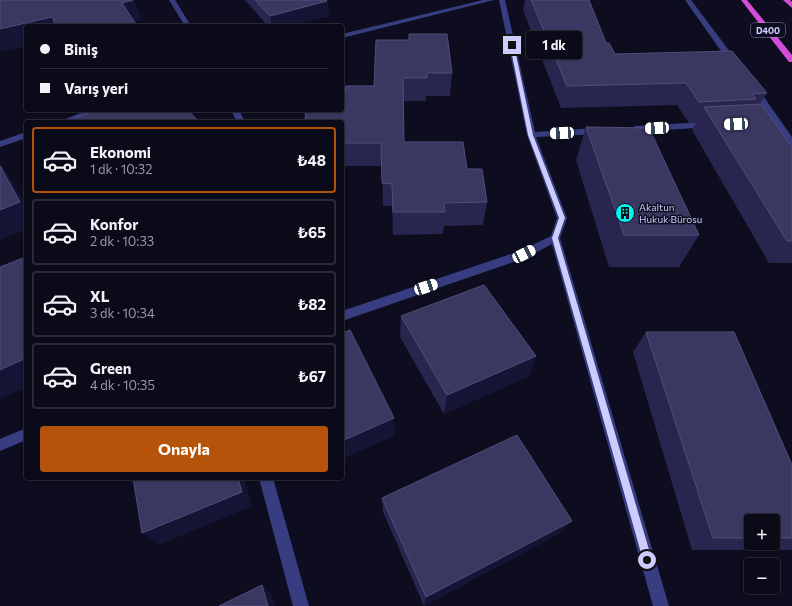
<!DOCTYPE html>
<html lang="tr">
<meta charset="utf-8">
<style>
:root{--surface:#0a0a18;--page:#181825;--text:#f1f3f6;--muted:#999aa2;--line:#2a2b37;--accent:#b45309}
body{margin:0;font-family:Commissioner,sans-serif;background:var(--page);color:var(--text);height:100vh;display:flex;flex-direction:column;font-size:15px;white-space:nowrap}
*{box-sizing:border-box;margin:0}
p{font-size:13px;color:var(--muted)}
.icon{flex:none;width:22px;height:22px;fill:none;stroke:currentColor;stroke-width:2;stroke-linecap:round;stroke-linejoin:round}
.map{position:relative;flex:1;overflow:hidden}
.panel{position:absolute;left:24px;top:120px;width:320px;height:360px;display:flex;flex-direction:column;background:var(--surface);border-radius:4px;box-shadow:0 1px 3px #0004,0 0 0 1px var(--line)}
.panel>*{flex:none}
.top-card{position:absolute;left:24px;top:24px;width:320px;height:88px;border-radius:4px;box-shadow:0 1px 3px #0004,0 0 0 1px var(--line);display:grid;align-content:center;height:88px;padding:0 16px;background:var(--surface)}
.controls{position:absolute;left:744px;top:514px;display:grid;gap:8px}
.controls a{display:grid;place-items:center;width:36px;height:36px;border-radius:4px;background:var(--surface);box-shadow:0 1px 3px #0004,0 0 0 1px var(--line);font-size:20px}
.end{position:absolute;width:18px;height:18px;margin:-9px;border:5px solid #ccf;background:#111;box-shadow:0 0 0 2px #111}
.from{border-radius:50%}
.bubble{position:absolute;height:28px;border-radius:4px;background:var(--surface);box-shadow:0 1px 3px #0004,0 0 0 1px var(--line);font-size:13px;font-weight:700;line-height:28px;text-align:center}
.car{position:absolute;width:12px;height:24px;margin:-12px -6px;border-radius:5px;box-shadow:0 0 3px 1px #0007;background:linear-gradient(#fff 24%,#345 0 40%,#fff 0 76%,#345 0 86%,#fff 0)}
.top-card b{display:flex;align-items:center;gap:14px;height:38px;font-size:15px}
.top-card b+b{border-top:1px solid var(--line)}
.top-card i{width:10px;height:10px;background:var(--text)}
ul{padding:7px 0 0;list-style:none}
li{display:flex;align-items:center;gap:12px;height:66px;margin:0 8px 6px;padding:0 8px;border:2px solid var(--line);border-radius:4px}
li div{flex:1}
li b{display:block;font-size:15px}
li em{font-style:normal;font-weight:700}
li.active{border-color:var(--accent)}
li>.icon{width:36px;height:36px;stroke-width:1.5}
.primary-button{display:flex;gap:8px;margin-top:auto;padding:8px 16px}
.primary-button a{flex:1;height:46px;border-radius:4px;background:var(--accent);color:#fff;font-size:16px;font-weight:700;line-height:46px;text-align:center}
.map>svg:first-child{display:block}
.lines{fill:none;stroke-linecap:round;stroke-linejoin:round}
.minor{fill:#373d80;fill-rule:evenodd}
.trunk{fill:#d44dda;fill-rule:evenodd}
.wall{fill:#28254e;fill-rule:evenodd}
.shaded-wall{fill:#161434}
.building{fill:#3a3761;stroke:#514e7a}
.route{fill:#ccf}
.labels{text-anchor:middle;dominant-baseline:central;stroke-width:3;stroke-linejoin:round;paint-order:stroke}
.shield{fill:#0e0d20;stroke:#9393bc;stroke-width:1}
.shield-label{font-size:9px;font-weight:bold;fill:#ccf}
.poi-label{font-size:10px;fill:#ccf;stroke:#0e0d20;text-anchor:start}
</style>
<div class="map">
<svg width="792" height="606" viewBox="0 0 792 606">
<rect width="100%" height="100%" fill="#0e0d20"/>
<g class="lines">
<!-- minor -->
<path class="minor" d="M 169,0 L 175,0 L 191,26 L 185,26 Z
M 483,0 L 494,0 L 342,38 L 342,34 Z
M 499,0 L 505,0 L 535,132 L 598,128 L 602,131 L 598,134 L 536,137 L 567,218 L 560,238 L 669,606 L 653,606 L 552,244 L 528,257 L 342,321 L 342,311 L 520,251 L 551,236 L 557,218 L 527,135 Z
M 685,0 L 691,0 L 737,61 L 737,65 L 731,65 Z
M 751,87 L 757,87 L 792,137 L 792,146 L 789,145 L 776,125 L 756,125 L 755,123 L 756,121 L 772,121 L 750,89 Z
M 88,110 L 100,110 L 70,122 L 58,122 Z
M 231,110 L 239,110 L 245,122 L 237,122 Z
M 708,122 L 712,125 L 711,127 L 635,132 L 631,129 L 635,126 Z
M 26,132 L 26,138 L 0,147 L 0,141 Z
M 26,428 L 26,440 L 0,451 L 0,439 Z
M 259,478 L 273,478 L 309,606 L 293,606 Z"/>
<!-- trunk -->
<path class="trunk" d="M 741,0 L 747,0 L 792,55 L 792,62 L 789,62 Z
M 783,0 L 790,0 L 792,2 L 792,8 Z"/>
</g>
<!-- wall -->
<path class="wall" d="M 245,0 L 326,0 L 327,1 L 329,16 L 290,26 L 268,26 Z
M 525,0 L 589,0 L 606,43 L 615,54 L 767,93 L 760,104 L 792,147 L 792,263 L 769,263 L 692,130 L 696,123 L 689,123 L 677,105 L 561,108 L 523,10 Z
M 376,40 L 452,73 L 450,96 L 426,96 L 426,101 L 404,101 L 404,142 L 467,169 L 487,202 L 483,225 L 444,226 L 443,234 L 393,235 L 392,206 L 383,206 L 382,166 L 342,166 L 342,122 L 305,122 L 305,119 L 345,93 L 374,86 Z
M 586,127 L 699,235 L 679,267 L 609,267 L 576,160 Z
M 401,316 L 536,356 L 529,376 L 444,414 L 400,337 Z
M 646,332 L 792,465 L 792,550 L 692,550 L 633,352 ZM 751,521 L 773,521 L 773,543 L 751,543 Z
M 382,498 L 560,533 L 424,606 L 383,512 Z"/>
<!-- shaded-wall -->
<path class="shaded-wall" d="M 133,0 L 134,0 L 142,20 L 130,23 L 122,3 Z
M 327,1 L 329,16 L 290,26 L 272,26 L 270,16 Z
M 52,17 L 57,26 L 26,26 L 26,46 L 0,52 L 0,29 Z
M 0,163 L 7,173 L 26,206 L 26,229 L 0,240 Z
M 536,356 L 529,376 L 444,414 L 447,395 Z
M 26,358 L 26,387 L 0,399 L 0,370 Z
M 394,418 L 395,436 L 342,459 L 342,441 Z
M 238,478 L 244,478 L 252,506 L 159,545 L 142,533 Z
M 572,521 L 560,533 L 424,606 L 426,597 Z
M 262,585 L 271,594 L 275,606 L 268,606 Z"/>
<!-- building -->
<path class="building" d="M 0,0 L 133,0 L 122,3 L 137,26 L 56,26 L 52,17 L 0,29 Z
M 255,0 L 326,0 L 327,1 L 270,16 Z
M 531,0 L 589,0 L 606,43 L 609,43 L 615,54 L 732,51 L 767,93 L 752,94 L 756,99 L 699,102 L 686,83 L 567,86 Z
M 409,34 L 447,34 L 452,73 L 427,73 L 427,78 L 403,78 L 404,142 L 463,142 L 467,169 L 482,169 L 487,202 L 444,203 L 445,212 L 393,212 L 392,184 L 382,183 L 381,143 L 342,143 L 342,122 L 322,122 L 322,120 L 305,119 L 306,110 L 342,110 L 342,93 L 345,93 L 346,86 L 374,86 L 376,40 L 409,40 Z
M 761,104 L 792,147 L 792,241 L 787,241 L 704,107 Z
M 97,110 L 188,110 L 199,122 L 82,122 L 79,117 Z
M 586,127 L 649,128 L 699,235 L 624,235 Z
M 0,166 L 20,202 L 0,210 Z
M 26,257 L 26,358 L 0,370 L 0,267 Z
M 484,285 L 536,356 L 447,395 L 401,316 Z
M 350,330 L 394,418 L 342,441 L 342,333 Z
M 646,332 L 734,332 L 792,465 L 792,538 L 773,538 L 773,521 L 751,521 L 751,538 L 713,538 Z
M 517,435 L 572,521 L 426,597 L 382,498 Z
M 133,478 L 238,478 L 242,492 L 142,533 Z
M 262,585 L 268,606 L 219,606 Z"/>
<!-- route -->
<path class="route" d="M 512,44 L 514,45 L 533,135 L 565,218 L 558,238 L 652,560 L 650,563 L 647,564 L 644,563 L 643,560 L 552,238 L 559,218 L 528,135 L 510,45 Z"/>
<!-- icons -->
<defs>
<symbol id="building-disc" viewBox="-11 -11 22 22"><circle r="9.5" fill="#00f7f1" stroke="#0e0d20"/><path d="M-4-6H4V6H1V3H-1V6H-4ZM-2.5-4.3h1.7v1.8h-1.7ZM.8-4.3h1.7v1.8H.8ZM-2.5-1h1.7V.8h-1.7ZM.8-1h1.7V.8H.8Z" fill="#111"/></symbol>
</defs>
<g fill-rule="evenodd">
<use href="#building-disc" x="614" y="202" width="22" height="22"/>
</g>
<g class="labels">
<!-- shield labels -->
<rect class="shield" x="751" y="23" width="34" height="14" rx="3"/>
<g class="shield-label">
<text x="768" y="30">D400</text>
</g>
<!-- poi labels -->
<g class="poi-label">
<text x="639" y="207">Akaltun<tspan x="639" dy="12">Hukuk Bürosu</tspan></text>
</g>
</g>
</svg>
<div class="controls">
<a>+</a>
<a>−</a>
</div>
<i class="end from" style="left:647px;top:560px"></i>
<i class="end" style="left:512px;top:45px"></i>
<div class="bubble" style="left:526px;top:31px;width:56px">1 dk</div>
<i class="car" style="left:736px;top:124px;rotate:267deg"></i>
<i class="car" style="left:657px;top:128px;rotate:267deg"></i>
<i class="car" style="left:562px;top:133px;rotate:267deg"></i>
<i class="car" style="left:524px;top:254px;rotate:64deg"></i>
<i class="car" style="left:426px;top:287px;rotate:71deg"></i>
<div class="top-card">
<b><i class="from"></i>Biniş</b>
<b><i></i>Varış yeri</b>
</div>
<section class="panel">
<ul>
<li class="active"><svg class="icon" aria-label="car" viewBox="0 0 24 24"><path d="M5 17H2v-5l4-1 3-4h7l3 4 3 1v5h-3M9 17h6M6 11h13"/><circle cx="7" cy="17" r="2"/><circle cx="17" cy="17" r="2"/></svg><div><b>Ekonomi</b><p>1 dk · 10:32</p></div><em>₺48</em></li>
<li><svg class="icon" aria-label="car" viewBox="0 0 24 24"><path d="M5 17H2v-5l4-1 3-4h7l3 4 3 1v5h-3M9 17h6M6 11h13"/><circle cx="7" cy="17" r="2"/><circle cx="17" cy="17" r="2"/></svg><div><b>Konfor</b><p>2 dk · 10:33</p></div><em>₺65</em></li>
<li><svg class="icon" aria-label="car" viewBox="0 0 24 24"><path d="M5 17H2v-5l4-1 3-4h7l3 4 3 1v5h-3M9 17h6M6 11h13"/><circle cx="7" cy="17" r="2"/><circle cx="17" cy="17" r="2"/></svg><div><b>XL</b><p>3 dk · 10:34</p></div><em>₺82</em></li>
<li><svg class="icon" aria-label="car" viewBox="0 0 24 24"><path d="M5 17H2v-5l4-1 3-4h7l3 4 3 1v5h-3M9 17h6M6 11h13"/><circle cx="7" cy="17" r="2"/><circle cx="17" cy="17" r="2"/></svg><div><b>Green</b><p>4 dk · 10:35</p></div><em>₺67</em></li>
</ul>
<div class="primary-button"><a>Onayla</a></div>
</section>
</div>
